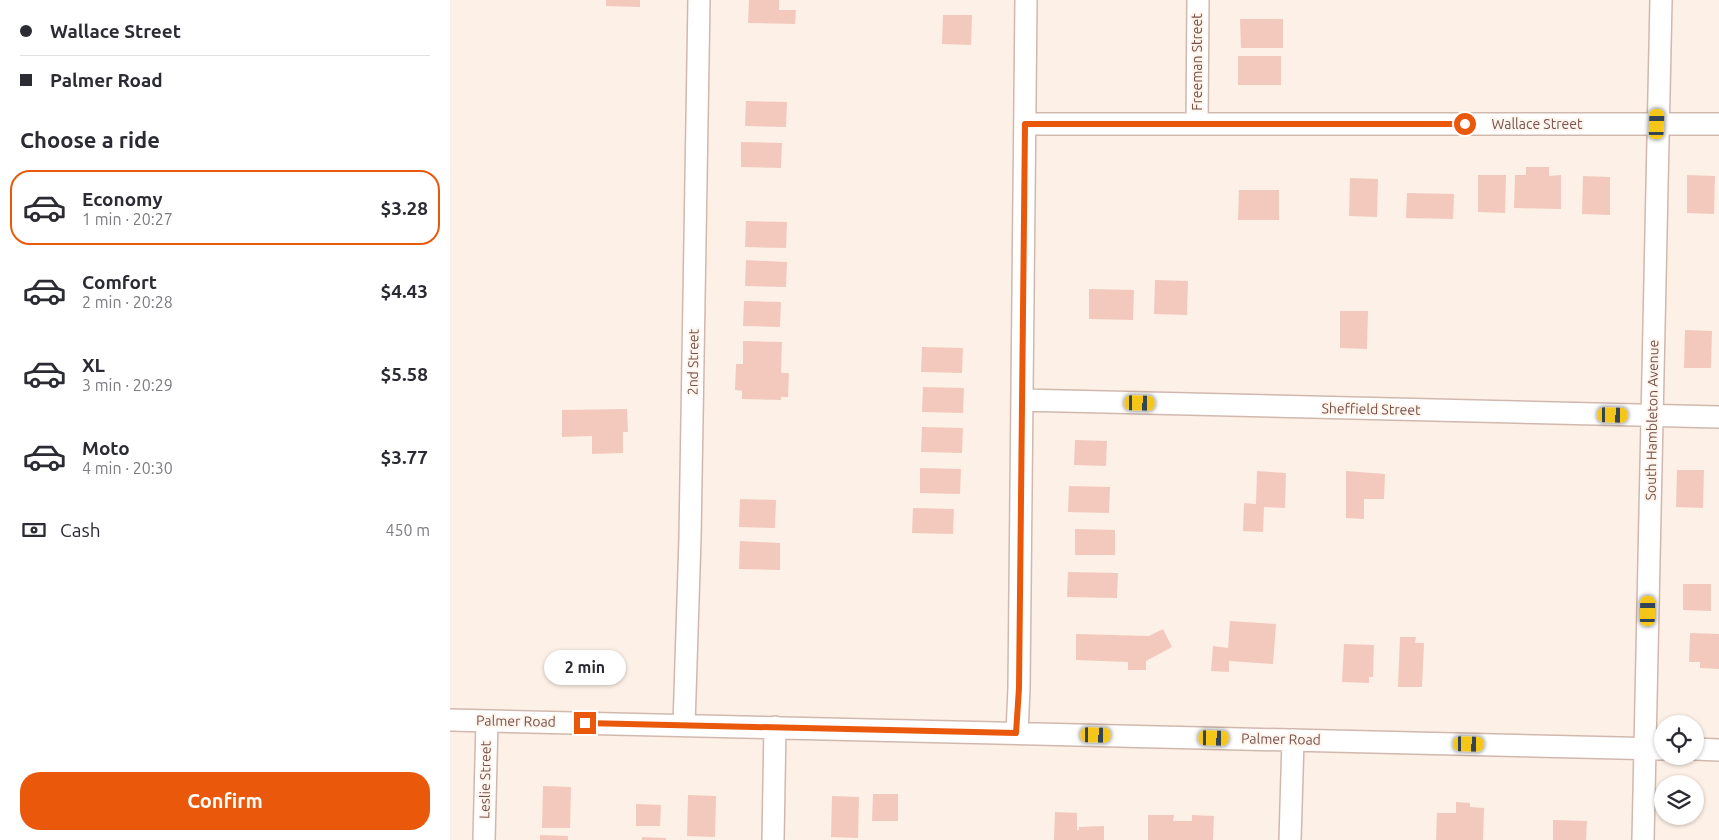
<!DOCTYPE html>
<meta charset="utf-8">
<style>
:root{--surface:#fff;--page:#f7f7f7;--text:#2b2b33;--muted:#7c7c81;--line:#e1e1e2;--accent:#ea580c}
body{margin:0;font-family:Ubuntu,sans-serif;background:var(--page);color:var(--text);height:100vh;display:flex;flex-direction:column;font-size:19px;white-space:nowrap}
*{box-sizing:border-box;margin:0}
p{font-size:16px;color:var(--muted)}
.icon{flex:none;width:28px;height:28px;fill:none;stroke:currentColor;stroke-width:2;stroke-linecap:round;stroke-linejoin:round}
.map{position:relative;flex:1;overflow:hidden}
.panel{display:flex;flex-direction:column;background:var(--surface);width:450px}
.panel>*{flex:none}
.banner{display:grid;align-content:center;height:110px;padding:0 20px;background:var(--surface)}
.buttons{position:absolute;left:1204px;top:715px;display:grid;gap:10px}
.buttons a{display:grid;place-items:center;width:50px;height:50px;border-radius:50%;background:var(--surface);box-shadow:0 1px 4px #0004;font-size:25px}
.end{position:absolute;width:22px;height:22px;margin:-11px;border:6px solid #ea580c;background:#fff;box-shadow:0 0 0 2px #fff}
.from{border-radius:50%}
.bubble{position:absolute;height:35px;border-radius:18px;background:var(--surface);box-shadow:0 1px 4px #0004;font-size:16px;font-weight:700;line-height:35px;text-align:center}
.car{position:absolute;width:15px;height:30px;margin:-15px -8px;border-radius:6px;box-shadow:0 0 4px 1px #0007;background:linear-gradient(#f5c518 24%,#345 0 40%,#f5c518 0 76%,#345 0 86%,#f5c518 0)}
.banner b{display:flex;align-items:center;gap:18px;height:48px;font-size:19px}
.banner b+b{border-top:1px solid var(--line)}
.banner i{width:12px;height:12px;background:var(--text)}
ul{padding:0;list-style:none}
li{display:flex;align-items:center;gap:15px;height:75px;margin:0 10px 8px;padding:0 10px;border:2px solid transparent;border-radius:20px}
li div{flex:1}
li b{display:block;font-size:19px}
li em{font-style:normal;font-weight:700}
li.active{border-color:var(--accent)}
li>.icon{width:45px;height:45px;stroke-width:1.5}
h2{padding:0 20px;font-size:22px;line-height:60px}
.pay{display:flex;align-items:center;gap:12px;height:55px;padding:0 20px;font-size:19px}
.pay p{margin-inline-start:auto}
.button{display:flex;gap:10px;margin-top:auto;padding:10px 20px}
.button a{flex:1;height:58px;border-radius:20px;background:var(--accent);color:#fff;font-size:20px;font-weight:700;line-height:58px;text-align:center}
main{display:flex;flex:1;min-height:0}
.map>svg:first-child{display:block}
.building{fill:#f3c9bd}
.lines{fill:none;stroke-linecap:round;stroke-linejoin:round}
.minor-casing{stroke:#d1b8ae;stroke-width:24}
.minor{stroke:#fff;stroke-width:21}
.route{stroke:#ea580c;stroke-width:6}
.labels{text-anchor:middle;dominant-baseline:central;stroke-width:4;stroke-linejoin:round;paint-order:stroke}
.street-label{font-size:14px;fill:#77524a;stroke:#fff5ed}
</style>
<main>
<section class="panel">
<div class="banner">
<b><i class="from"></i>Wallace Street</b>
<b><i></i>Palmer Road</b>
</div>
<h2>Choose a ride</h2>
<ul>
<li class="active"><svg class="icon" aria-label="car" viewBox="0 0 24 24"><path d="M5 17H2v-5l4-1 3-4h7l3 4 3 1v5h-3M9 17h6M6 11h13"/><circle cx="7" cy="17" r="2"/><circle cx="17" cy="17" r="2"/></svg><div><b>Economy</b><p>1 min · 20:27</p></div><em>$3.28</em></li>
<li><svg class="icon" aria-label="car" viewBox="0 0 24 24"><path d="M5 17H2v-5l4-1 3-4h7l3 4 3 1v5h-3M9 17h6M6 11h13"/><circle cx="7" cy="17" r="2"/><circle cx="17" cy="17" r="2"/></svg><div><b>Comfort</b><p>2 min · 20:28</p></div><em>$4.43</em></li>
<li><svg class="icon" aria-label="car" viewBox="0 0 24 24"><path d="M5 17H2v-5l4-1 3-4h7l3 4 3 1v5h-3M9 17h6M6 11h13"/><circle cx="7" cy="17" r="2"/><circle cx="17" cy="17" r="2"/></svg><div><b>XL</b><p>3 min · 20:29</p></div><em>$5.58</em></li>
<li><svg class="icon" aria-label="car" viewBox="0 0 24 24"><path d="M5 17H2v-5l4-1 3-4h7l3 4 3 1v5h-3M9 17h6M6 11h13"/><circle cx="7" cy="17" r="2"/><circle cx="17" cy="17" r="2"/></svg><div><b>Moto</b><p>4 min · 20:30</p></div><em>$3.77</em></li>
</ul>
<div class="pay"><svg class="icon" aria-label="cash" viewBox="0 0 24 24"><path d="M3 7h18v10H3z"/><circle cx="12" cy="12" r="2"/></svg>Cash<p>450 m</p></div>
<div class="button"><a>Confirm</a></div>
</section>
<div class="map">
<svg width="1269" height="840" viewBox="0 0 1269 840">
<rect width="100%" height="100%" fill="#fdf0e6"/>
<!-- building -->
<path class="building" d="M 156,0 L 190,0 L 190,7 L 156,6 Z
M 299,0 L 329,0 L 329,10 L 346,10 L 345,24 L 298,23 Z
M 493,15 L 522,15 L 521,45 L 492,44 Z
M 790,19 L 833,19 L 833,48 L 791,48 Z
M 788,56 L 831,56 L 831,85 L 788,85 Z
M 296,101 L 337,102 L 336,127 L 295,126 Z
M 291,142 L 332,143 L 331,168 L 291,167 Z
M 1076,167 L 1099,167 L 1099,176 L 1111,175 L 1111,209 L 1064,208 L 1065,175 L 1076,175 Z
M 1028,175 L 1056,175 L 1055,213 L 1028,212 Z
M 1237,175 L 1265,176 L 1264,214 L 1237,213 Z
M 1133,176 L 1160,177 L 1160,215 L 1132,214 Z
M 900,178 L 928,179 L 927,217 L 899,216 Z
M 789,190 L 829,190 L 829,220 L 788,220 Z
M 957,193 L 1004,194 L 1003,219 L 956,218 Z
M 296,221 L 337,222 L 336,248 L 295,247 Z
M 296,260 L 337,262 L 336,287 L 295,286 Z
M 705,280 L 738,281 L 737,315 L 704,314 Z
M 639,289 L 684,290 L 683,320 L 639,319 Z
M 294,301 L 331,302 L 330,327 L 293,326 Z
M 890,311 L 918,311 L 917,349 L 890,348 Z
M 1235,330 L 1262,331 L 1261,368 L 1234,368 Z
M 293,341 L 332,342 L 331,373 L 339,373 L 338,397 L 331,397 L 331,400 L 292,399 L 292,391 L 285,390 L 286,364 L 293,364 Z
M 472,347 L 513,348 L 512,373 L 471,372 Z
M 473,387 L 514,388 L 513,413 L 472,412 Z
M 177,409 L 178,432 L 173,432 L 173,453 L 142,454 L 142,436 L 112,437 L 112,410 Z
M 472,427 L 513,428 L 512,453 L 471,452 Z
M 625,440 L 657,441 L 656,466 L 624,465 Z
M 470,468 L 511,469 L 510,494 L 470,493 Z
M 1227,470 L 1254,470 L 1253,508 L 1226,507 Z
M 807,471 L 836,473 L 835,508 L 814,507 L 813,532 L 793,531 L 794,503 L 806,504 Z
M 896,471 L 935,474 L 934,499 L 914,499 L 914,519 L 896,518 Z
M 619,486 L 660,487 L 659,513 L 618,512 Z
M 290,499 L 326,500 L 325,528 L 289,527 Z
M 463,508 L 504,509 L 503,534 L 462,533 Z
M 625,529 L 665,530 L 665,555 L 625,555 Z
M 290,541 L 330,543 L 330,570 L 289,569 Z
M 618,572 L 668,573 L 667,598 L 617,597 Z
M 1233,584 L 1261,584 L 1261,611 L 1233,610 Z
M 780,621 L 826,624 L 823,664 L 779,661 L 779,672 L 761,671 L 763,646 L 778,648 Z
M 713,629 L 722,647 L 696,661 L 696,670 L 678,670 L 678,662 L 626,660 L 626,634 L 699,636 Z
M 1240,633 L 1269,634 L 1269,669 L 1250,668 L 1250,662 L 1239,662 Z
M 950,637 L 966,637 L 965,643 L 974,643 L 972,687 L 948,687 Z
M 894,644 L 924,645 L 923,677 L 919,677 L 919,683 L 892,682 Z
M 93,786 L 121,787 L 120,828 L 92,828 Z
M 423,794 L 448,794 L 448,821 L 422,821 Z
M 238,795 L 266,796 L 265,837 L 237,836 Z
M 382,796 L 409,797 L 408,838 L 381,837 Z
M 1006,802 L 1020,803 L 1020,807 L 1034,808 L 1033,840 L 986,840 L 987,813 L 1006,813 Z
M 186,804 L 211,805 L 210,826 L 186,826 Z
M 605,812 L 627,813 L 627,830 L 629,830 L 629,827 L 654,826 L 654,840 L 604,840 Z
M 698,815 L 724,815 L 723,821 L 742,821 L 742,815 L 764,816 L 763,840 L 698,840 Z
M 1103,820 L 1137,821 L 1136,840 L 1103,840 Z
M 90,835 L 118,836 L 118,840 L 90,840 Z
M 192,837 L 216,838 L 216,840 L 192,840 Z"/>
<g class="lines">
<defs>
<path id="minor" d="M 575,124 L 1269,124
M 747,124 L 748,0
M 572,400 L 1269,417
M 0,720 L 1212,749
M 234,725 L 240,538 L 249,0
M 567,733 L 569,688 L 576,0
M 1245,749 L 1269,750
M 34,840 L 37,721
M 323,840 L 325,727
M 840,840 L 843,740
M 1193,840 L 1211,0"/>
</defs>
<!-- minor casing -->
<use href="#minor" class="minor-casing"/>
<!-- minor -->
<use href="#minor" class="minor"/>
</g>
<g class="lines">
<!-- route -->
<path class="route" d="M 135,723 L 566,733 L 569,688 L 575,124 L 1015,124"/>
</g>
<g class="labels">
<!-- street labels -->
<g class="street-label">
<text transform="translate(747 62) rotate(-90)">Freeman Street</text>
<text x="1087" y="124">Wallace Street</text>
<text transform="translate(243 362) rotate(-89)">2nd Street</text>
<text transform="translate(921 409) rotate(1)">Sheffield Street</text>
<text transform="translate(1202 420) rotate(-89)">South Hambleton Avenue</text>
<text transform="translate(66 721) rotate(1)">Palmer Road</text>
<text transform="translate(831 739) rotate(1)">Palmer Road</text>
<text transform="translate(35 780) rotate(-89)">Leslie Street</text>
</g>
</g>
</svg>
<div class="buttons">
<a><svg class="icon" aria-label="locate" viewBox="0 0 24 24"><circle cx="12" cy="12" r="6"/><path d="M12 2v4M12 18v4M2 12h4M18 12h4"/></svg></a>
<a><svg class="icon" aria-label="layers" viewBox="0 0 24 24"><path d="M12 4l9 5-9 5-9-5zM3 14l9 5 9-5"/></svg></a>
</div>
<i class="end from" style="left:1015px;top:124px"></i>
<i class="end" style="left:135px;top:723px"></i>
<div class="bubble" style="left:94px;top:650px;width:82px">2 min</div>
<i class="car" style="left:1207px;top:124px;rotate:2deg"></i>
<i class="car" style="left:690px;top:403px;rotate:91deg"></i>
<i class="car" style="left:1163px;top:415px;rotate:91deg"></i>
<i class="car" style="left:1198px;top:611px;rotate:1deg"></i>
<i class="car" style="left:646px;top:735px;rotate:91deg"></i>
<i class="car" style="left:764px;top:738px;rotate:91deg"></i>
<i class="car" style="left:1019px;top:744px;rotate:91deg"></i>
</div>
</main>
